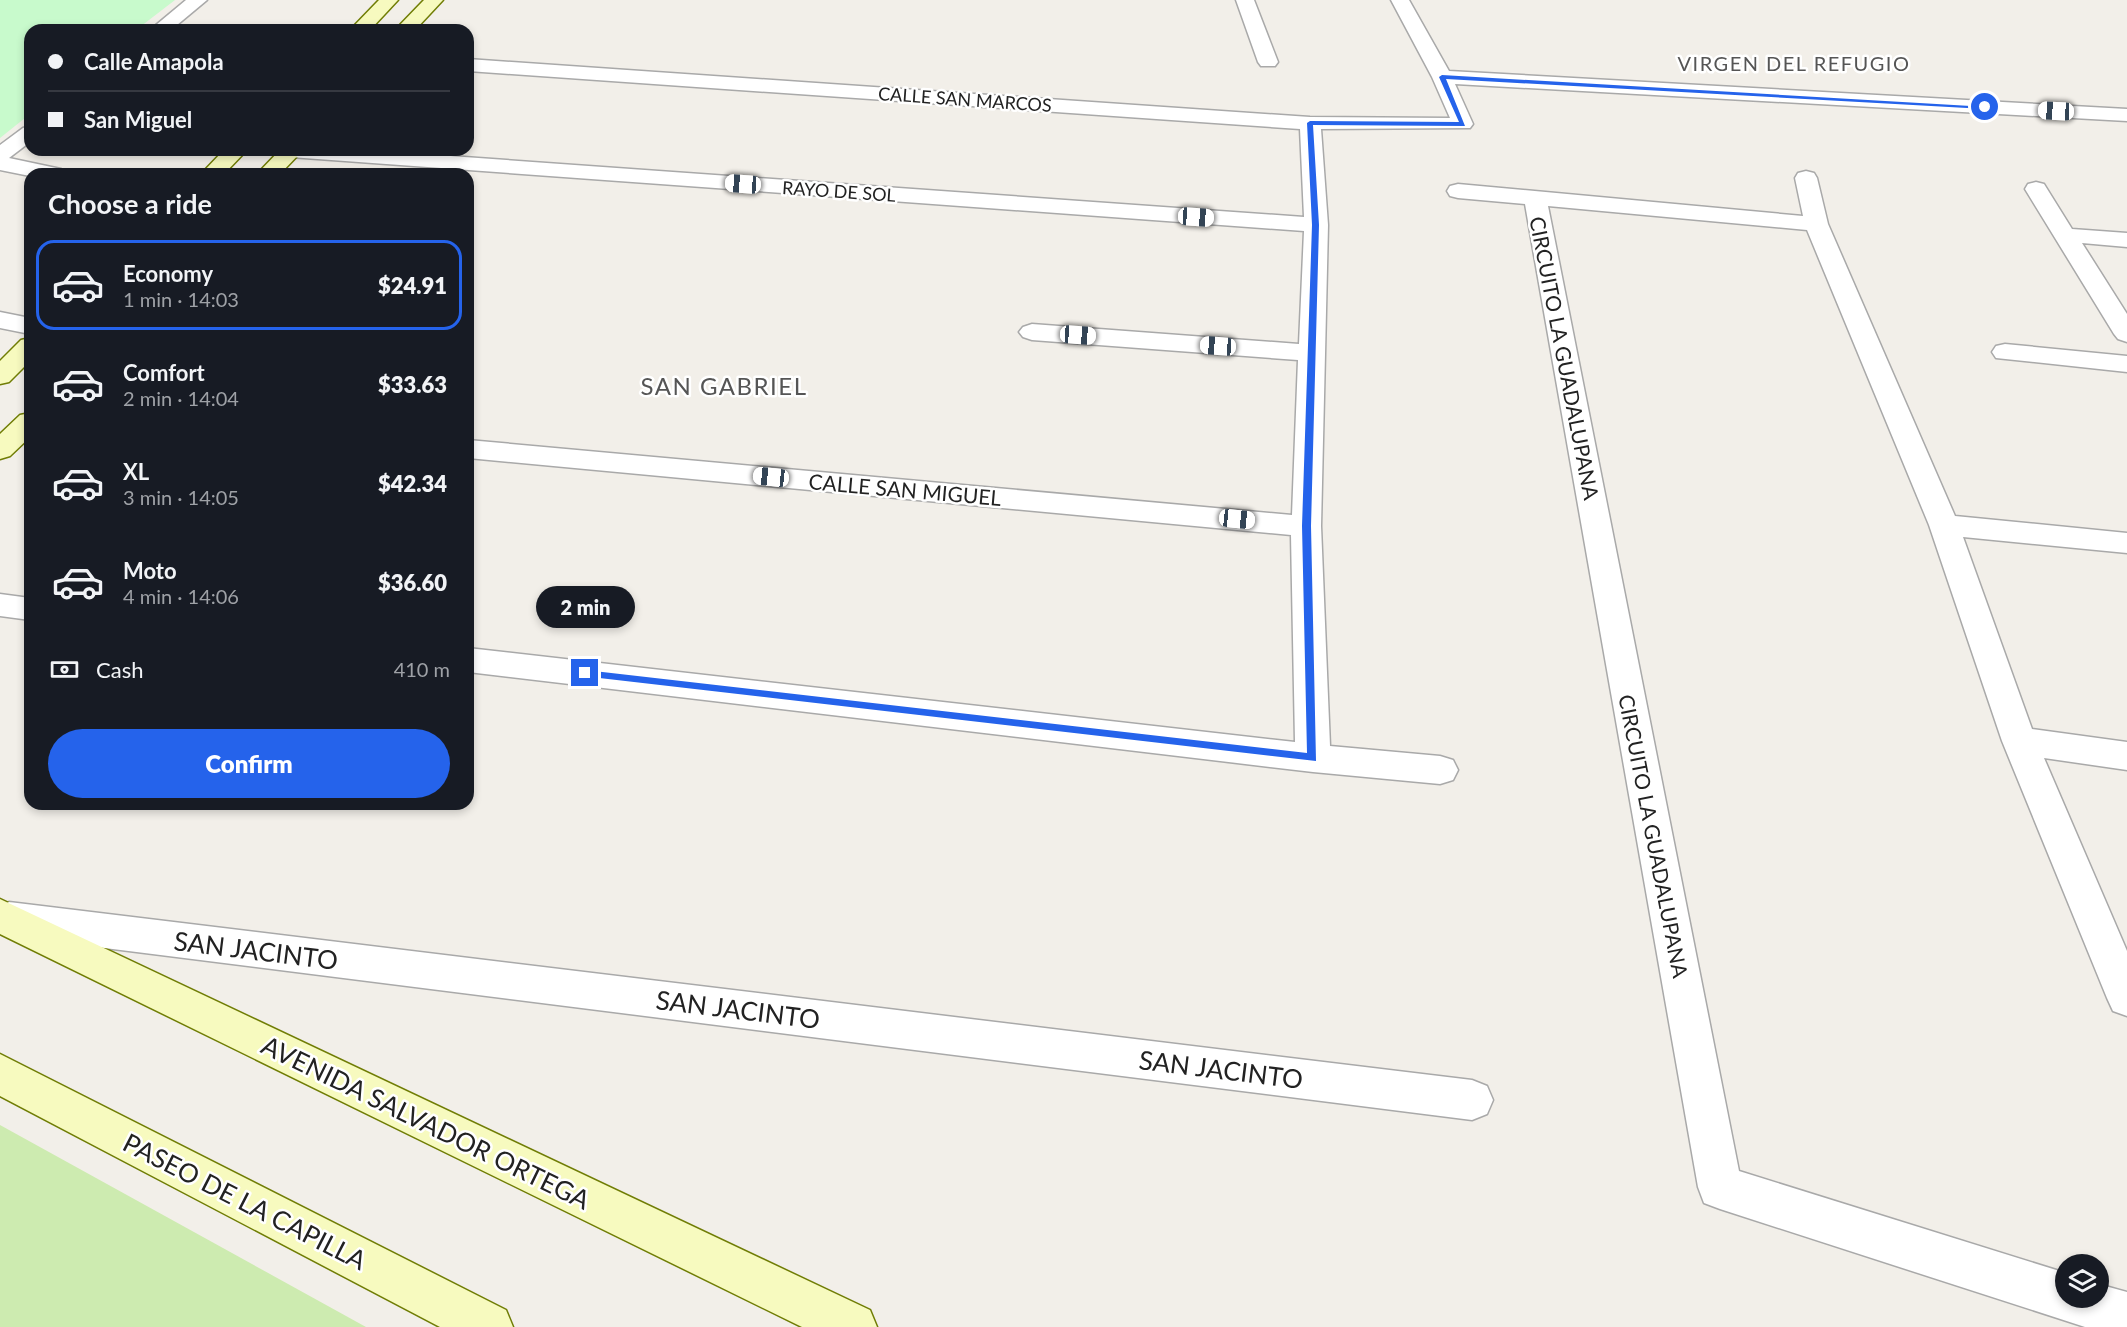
<!DOCTYPE html>
<meta charset="utf-8">
<style>
:root{--surface:#171b24;--page:#20242c;--text:#f1f3f6;--muted:#9ea1a6;--line:#363941;--accent:#2563eb}
body{margin:0;font-family:Lato,sans-serif;background:var(--page);color:var(--text);height:100vh;display:flex;flex-direction:column;font-size:22px;white-space:nowrap}
*{box-sizing:border-box;margin:0}
p{font-size:20px;color:var(--muted)}
.icon{flex:none;width:33px;height:33px;fill:none;stroke:currentColor;stroke-width:2;stroke-linecap:round;stroke-linejoin:round}
.map{position:relative;flex:1;overflow:hidden}
.panel{position:absolute;left:24px;top:168px;width:450px;height:642px;display:flex;flex-direction:column;background:var(--surface);border-radius:18px;box-shadow:0 3px 9px #0003}
.panel>*{flex:none}
.banner{position:absolute;left:24px;top:24px;width:450px;height:132px;border-radius:18px;box-shadow:0 3px 9px #0003;display:grid;align-content:center;height:132px;padding:0 24px;background:var(--surface)}
.tools{position:absolute;left:2055px;top:1254px;display:grid;gap:12px}
.tools a{display:grid;place-items:center;width:54px;height:54px;border-radius:50%;background:var(--surface);box-shadow:0 3px 9px #0003;font-size:30px}
.end{position:absolute;width:27px;height:27px;margin:-14px;border:8px solid #2563eb;background:#fff;box-shadow:0 0 0 3px #fff}
.from{border-radius:50%}
.bubble{position:absolute;height:42px;border-radius:21px;background:var(--surface);box-shadow:0 3px 9px #0003;font-size:20px;font-weight:800;line-height:42px;text-align:center}
.car{position:absolute;width:18px;height:36px;margin:-18px -9px;border-radius:8px;box-shadow:0 0 4px 2px #0007;background:linear-gradient(#fff 24%,#345 0 40%,#fff 0 76%,#345 0 86%,#fff 0)}
.banner b{display:flex;align-items:center;gap:21px;height:57px;font-size:22px}
.banner b+b{border-top:2px solid var(--line)}
.banner i{width:15px;height:15px;background:var(--text)}
ul{padding:0;list-style:none}
li{display:flex;align-items:center;gap:18px;height:90px;margin:0 12px 9px;padding:0 12px;border:3px solid transparent;border-radius:18px}
li div{flex:1}
li b{display:block;font-size:22px}
li em{font-style:normal;font-weight:800}
li.current{border-color:var(--accent)}
li>.icon{width:54px;height:54px;stroke-width:1.5}
h2{padding:0 24px;font-size:27px;line-height:72px}
.pay{display:flex;align-items:center;gap:15px;height:66px;padding:0 24px;font-size:22px}
.pay p{margin-inline-start:auto}
.action{display:flex;gap:12px;margin-top:auto;padding:12px 24px}
.action a{flex:1;height:69px;border-radius:36px;background:var(--accent);color:#fff;font-size:24px;font-weight:800;line-height:69px;text-align:center}
.map>svg:first-child{display:block}
.grass{fill:#cdebb0}
.park{fill:#c8facc}
.lines{fill:none;stroke-linecap:round;stroke-linejoin:round}
.minor-casing{stroke:#a9a9a9;stroke-width:3}
.secondary-casing{stroke:#707d05;stroke-width:3}
.minor{fill:#fff;fill-rule:evenodd}
.secondary{fill:#f7fabf;fill-rule:evenodd}
.route{fill:#2563eb}
.labels{text-anchor:middle;dominant-baseline:central;stroke-width:5;stroke-linejoin:round;paint-order:stroke}
.far-street-label{font-size:18px;fill:#222;stroke:#fff}
.far-quarter-label{font-size:20px;letter-spacing:1.5px;fill:#555;stroke:#fff}
.street-label{font-size:21px;fill:#222;stroke:#fff}
.quarter-label{font-size:24px;letter-spacing:1.5px;fill:#555;stroke:#fff}
.near-street-label{font-size:26px;fill:#222;stroke:#fff}
</style>
<div class="map">
<svg width="2127" height="1327" viewBox="0 0 2127 1327">
<rect width="100%" height="100%" fill="#f2efe9"/>
<!-- grass -->
<path class="grass" d="M 0,1125 L 366,1327 L 0,1327 Z"/>
<!-- park -->
<path class="park" d="M 0,0 L 175,0 L 136,30 L 30,30 L 30,114 L 0,138 Z"/>
<g class="lines">
<defs>
<path id="minor" d="M 186,0 L 207,0 L 171,30 L 150,30 Z
M 1236,0 L 1254,0 L 1278,62 L 1275,66 L 1261,66 L 1258,62 Z
M 1391,0 L 1409,0 L 1449,71 L 2127,109 L 2127,121 L 1455,84 L 1473,124 L 1470,128 L 1321,129 L 1328,225 L 1321,526 L 1330,746 L 1440,756 L 1453,760 L 1458,770 L 1453,780 L 1440,784 L 1313,772 L 468,672 L 468,648 L 1295,742 L 1291,535 L 468,458 L 468,440 L 1292,515 L 1298,360 L 1032,340 L 1023,337 L 1019,332 L 1023,327 L 1032,324 L 1299,344 L 1304,231 L 290,157 L 282,156 L 279,151 L 366,150 L 1304,217 L 1300,129 L 468,71 L 468,59 L 1310,117 L 1450,118 L 1432,77 Z
M 30,126 L 30,142 L 9,158 L 61,169 L 64,174 L 30,174 L 30,176 L 0,170 L 0,145 L 23,128 Z
M 1806,171 L 1814,173 L 1817,178 L 1828,224 L 1955,516 L 2127,533 L 2127,553 L 1963,537 L 2032,729 L 2127,742 L 2127,770 L 2044,758 L 2127,951 L 2127,1016 L 2113,1011 L 2107,998 L 2002,741 L 1929,525 L 1807,230 L 1548,206 L 1739,1171 L 2066,1273 L 2066,1298 L 2098,1298 L 2098,1284 L 2127,1292 L 2127,1327 L 2085,1327 L 1720,1209 L 1704,1203 L 1698,1187 L 1525,204 L 1458,198 L 1450,196 L 1447,191 L 1450,186 L 1458,184 L 1803,216 L 1795,178 L 1798,173 Z
M 2036,182 L 2044,184 L 2072,229 L 2127,233 L 2127,247 L 2082,243 L 2127,314 L 2127,342 L 2118,339 L 2114,334 L 2025,189 L 2028,184 Z
M 0,312 L 30,318 L 30,334 L 0,328 Z
M 2005,344 L 2127,356 L 2127,372 L 1996,358 L 1992,352 L 1996,346 Z
M 0,594 L 30,598 L 30,620 L 0,616 Z
M 9,902 L 1472,1080 L 1487,1086 L 1493,1100 L 1487,1114 L 1472,1120 L 9,936 L 0,932 L 0,906 Z"/>
<path id="secondary" d="M 379,0 L 398,0 L 370,30 L 350,30 Z
M 424,0 L 443,0 L 415,30 L 395,30 Z
M 224,150 L 247,150 L 224,174 L 201,174 Z
M 280,150 L 303,150 L 280,174 L 257,174 Z
M 30,338 L 30,361 L 9,382 L 0,384 L 0,361 L 21,340 Z
M 30,413 L 30,437 L 10,456 L 0,459 L 0,434 L 20,415 Z
M 0,899 L 870,1310 L 877,1327 L 802,1327 L 0,934 Z
M 0,1054 L 506,1310 L 513,1327 L 440,1327 L 0,1096 Z"/>
</defs>
<!-- minor casing -->
<use href="#minor" class="minor-casing"/>
<!-- secondary casing -->
<use href="#secondary" class="secondary-casing"/>
<!-- minor -->
<use href="#minor" class="minor"/>
<!-- secondary -->
<use href="#secondary" class="secondary"/>
</g>
<!-- route -->
<path class="route" d="M 1442,75 L 1988,107 L 1985,109 L 1446,79 L 1465,126 L 1313,125 L 1319,225 L 1311,526 L 1316,761 L 582,676 L 582,671 L 585,670 L 1307,753 L 1302,526 L 1312,225 L 1307,123 L 1310,121 L 1459,122 L 1439,77 Z"/>
<g class="labels">
<!-- far-street labels -->
<g class="far-street-label">
<text transform="translate(965 99) rotate(4)">CALLE SAN MARCOS</text>
<text transform="translate(839 191) rotate(4)">RAYO DE SOL</text>
</g>
<!-- far-quarter labels -->
<g class="far-quarter-label">
<text x="1794" y="63">VIRGEN DEL REFUGIO</text>
</g>
<!-- street labels -->
<g class="street-label">
<text transform="translate(1565 358) rotate(79)">CIRCUITO LA GUADALUPANA</text>
<text transform="translate(905 489) rotate(5)">CALLE SAN MIGUEL</text>
<text transform="translate(1654 836) rotate(79)">CIRCUITO LA GUADALUPANA</text>
</g>
<!-- quarter labels -->
<g class="quarter-label">
<text x="724" y="385">SAN GABRIEL</text>
</g>
<!-- near-street labels -->
<g class="near-street-label">
<text transform="translate(256 950) rotate(7)">SAN JACINTO</text>
<text transform="translate(738 1009) rotate(7)">SAN JACINTO</text>
<text transform="translate(1221 1069) rotate(7)">SAN JACINTO</text>
<text transform="translate(426 1122) rotate(26)">AVENIDA SALVADOR ORTEGA</text>
<text transform="translate(245 1201) rotate(27)">PASEO DE LA CAPILLA</text>
</g>
</g>
</svg>
<div class="tools">
<a><svg class="icon" aria-label="layers" viewBox="0 0 24 24"><path d="M12 4l9 5-9 5-9-5zM3 14l9 5 9-5"/></svg></a>
</div>
<i class="end from" style="left:1985px;top:107px"></i>
<i class="end" style="left:585px;top:673px"></i>
<div class="bubble" style="left:536px;top:586px;width:99px">2 min</div>
<i class="car" style="left:2056px;top:111px;rotate:273deg"></i>
<i class="car" style="left:743px;top:184px;rotate:274deg"></i>
<i class="car" style="left:1196px;top:217px;rotate:94deg"></i>
<i class="car" style="left:1078px;top:335px;rotate:94deg"></i>
<i class="car" style="left:1218px;top:346px;rotate:274deg"></i>
<i class="car" style="left:771px;top:477px;rotate:276deg"></i>
<i class="car" style="left:1237px;top:519px;rotate:96deg"></i>
<div class="banner">
<b><i class="from"></i>Calle Amapola</b>
<b><i></i>San Miguel</b>
</div>
<section class="panel">
<h2>Choose a ride</h2>
<ul>
<li class="current"><svg class="icon" aria-label="car" viewBox="0 0 24 24"><path d="M5 17H2v-5l4-1 3-4h7l3 4 3 1v5h-3M9 17h6M6 11h13"/><circle cx="7" cy="17" r="2"/><circle cx="17" cy="17" r="2"/></svg><div><b>Economy</b><p>1 min · 14:03</p></div><em>$24.91</em></li>
<li><svg class="icon" aria-label="car" viewBox="0 0 24 24"><path d="M5 17H2v-5l4-1 3-4h7l3 4 3 1v5h-3M9 17h6M6 11h13"/><circle cx="7" cy="17" r="2"/><circle cx="17" cy="17" r="2"/></svg><div><b>Comfort</b><p>2 min · 14:04</p></div><em>$33.63</em></li>
<li><svg class="icon" aria-label="car" viewBox="0 0 24 24"><path d="M5 17H2v-5l4-1 3-4h7l3 4 3 1v5h-3M9 17h6M6 11h13"/><circle cx="7" cy="17" r="2"/><circle cx="17" cy="17" r="2"/></svg><div><b>XL</b><p>3 min · 14:05</p></div><em>$42.34</em></li>
<li><svg class="icon" aria-label="car" viewBox="0 0 24 24"><path d="M5 17H2v-5l4-1 3-4h7l3 4 3 1v5h-3M9 17h6M6 11h13"/><circle cx="7" cy="17" r="2"/><circle cx="17" cy="17" r="2"/></svg><div><b>Moto</b><p>4 min · 14:06</p></div><em>$36.60</em></li>
</ul>
<div class="pay"><svg class="icon" aria-label="cash" viewBox="0 0 24 24"><path d="M3 7h18v10H3z"/><circle cx="12" cy="12" r="2"/></svg>Cash<p>410 m</p></div>
<div class="action"><a>Confirm</a></div>
</section>
</div>
